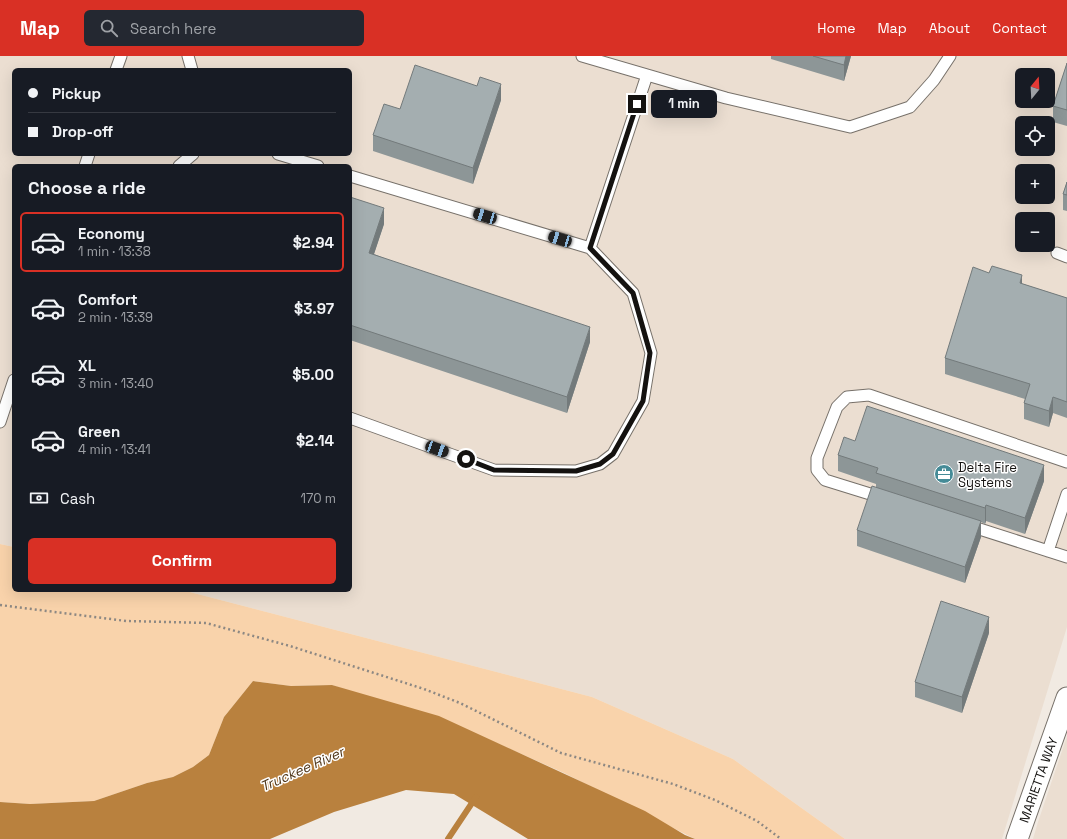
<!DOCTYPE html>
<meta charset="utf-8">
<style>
:root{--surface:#171b24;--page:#242831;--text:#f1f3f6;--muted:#9ea1a6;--line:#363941;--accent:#d93025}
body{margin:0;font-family:"Space Grotesk",sans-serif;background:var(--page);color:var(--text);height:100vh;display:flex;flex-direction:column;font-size:15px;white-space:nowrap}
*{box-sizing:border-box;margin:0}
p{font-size:13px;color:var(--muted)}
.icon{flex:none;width:22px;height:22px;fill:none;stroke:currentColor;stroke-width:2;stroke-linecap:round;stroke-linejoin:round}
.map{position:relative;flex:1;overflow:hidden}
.panel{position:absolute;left:12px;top:108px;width:340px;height:428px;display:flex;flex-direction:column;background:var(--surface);border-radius:6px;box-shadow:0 4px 16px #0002}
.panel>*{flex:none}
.top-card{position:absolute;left:12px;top:12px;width:340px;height:88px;border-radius:6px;box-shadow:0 4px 16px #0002;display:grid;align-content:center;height:88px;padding:0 16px;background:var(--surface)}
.needle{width:26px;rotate:18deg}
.fabs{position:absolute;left:1015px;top:12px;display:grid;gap:8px}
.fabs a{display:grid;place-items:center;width:40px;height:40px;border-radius:6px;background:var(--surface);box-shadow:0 4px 16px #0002;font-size:20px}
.end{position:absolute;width:18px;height:18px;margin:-9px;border:5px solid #141210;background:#fff;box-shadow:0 0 0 2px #fff}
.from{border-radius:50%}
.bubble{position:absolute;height:28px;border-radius:6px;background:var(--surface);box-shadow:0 4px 16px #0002;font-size:13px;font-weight:600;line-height:28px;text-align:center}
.car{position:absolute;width:12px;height:24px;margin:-12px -6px;border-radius:5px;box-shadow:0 0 3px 1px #0007;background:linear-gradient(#222 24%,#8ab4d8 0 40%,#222 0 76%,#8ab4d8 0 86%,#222 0)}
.top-card b{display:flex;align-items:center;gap:14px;height:38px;font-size:15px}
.top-card b+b{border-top:1px solid var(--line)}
.top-card i{width:10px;height:10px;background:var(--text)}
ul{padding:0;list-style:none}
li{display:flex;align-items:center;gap:12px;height:60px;margin:0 8px 6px;padding:0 8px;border:2px solid transparent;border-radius:6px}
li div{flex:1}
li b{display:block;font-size:15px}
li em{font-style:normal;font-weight:600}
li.selected{border-color:var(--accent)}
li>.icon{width:36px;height:36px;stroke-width:1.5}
h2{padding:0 16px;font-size:18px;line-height:48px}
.pay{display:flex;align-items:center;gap:10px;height:44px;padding:0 16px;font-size:15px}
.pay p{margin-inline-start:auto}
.action{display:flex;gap:8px;margin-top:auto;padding:8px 16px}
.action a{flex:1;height:46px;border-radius:6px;background:var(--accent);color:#fff;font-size:16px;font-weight:600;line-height:46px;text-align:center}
header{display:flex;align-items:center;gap:24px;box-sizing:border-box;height:56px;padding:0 20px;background:var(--accent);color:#fff}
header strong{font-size:19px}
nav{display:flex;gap:22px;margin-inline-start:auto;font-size:14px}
.search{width:280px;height:36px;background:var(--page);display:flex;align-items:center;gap:10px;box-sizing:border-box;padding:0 14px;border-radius:6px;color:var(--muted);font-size:15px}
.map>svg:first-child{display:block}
.built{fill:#ebded1;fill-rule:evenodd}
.green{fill:#f9d3ab}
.water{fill:#b9813e}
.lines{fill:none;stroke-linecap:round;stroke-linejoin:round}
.stream{stroke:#b9813e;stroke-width:6}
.service-casing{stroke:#77716a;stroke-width:13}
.minor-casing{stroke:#77716a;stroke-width:23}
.path{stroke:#8d8883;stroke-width:2.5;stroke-dasharray:2 3;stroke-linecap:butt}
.service{stroke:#fff;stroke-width:11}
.minor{stroke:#fff;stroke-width:21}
.wall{fill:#8d9697}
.shaded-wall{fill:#737a7b}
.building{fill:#a4aeb0;stroke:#737a7b}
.route{stroke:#141210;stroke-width:5}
.labels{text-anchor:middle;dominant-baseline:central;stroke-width:3;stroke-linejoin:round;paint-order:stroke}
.poi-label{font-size:13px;fill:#141210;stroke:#fff;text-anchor:start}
.street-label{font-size:13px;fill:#141210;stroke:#fff}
.water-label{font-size:14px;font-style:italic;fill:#4f3619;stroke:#fff}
</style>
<header>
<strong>Map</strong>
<div class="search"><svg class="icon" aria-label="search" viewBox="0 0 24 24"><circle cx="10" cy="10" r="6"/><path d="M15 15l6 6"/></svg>Search here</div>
<nav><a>Home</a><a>Map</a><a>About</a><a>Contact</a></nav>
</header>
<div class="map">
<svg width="1067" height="783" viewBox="0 0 1067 783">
<rect width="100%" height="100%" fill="#f1eae2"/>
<!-- built -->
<path class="built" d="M 0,0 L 1067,0 L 1067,571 L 1002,783 L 845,783 L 733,703 L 592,641 L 182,534 L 350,534 L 350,110 L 14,110 L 14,491 L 0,488 ZM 14,14 L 350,14 L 350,98 L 14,98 ZM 1022,19 L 1048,19 L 1048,45 L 1022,45 ZM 1022,67 L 1048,67 L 1048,93 L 1022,93 ZM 1022,115 L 1048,115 L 1048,141 L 1022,141 ZM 1022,163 L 1048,163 L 1048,189 L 1022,189 Z
M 1067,680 L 1067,783 L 1033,783 L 1038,766 Z"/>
<!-- green -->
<path class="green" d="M 0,488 L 14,491 L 14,534 L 182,534 L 592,641 L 733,703 L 845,783 L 695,783 L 564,717 L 499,688 L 332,629 L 291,630 L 253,625 L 224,661 L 209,699 L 193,711 L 173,721 L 147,727 L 94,745 L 30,748 L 0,746 Z"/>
<!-- water -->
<path class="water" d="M 253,625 L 291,630 L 332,629 L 439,660 L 645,755 L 685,779 L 695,783 L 528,783 L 454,738 L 406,734 L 334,756 L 270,783 L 0,783 L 0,746 L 30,748 L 94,745 L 147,727 L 173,721 L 193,711 L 209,699 L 224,661 Z"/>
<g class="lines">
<!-- stream -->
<path class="stream" d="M 448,783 L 476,741"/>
<defs>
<path id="service" d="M 188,0 L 192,14
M 582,0 L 726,42 L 850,71 L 910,51 L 934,24 L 950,0
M 116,14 L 121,0
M 278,98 L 318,110
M 85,110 L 89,98
M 179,110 L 193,98
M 350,120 L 590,192 L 633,237 L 651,297 L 643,345 L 613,398 L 600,408 L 576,415 L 494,414 L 350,362
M 590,192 L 647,19
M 1057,197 L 1067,201
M 0,366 L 14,324
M 883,442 L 825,424 L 817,414 L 817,402 L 837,351 L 847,341 L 869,339 L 1067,406
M 967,469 L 1067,501
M 1048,495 L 1067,438"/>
<g id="minor">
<path id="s1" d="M 1017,783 L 1067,642"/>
</g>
</defs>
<!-- service casing -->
<use href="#service" class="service-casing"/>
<!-- minor casing -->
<use href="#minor" class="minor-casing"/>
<!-- path -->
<path class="path" d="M 0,549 L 126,565 L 206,567 L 290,590 L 424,633 L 460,647 L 561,697 L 673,728 L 715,744 L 757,765 L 781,783"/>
<!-- service -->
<use href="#service" class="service"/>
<!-- minor -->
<use href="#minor" class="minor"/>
</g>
<!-- wall -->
<path class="wall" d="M 771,0 L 851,0 L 844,25 L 771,3 Z
M 1067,7 L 1067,70 L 1053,66 L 1053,50 Z
M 501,44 L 473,128 L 373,95 L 373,79 L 400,53 Z
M 1067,126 L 1067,155 L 1063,154 L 1063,138 Z
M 350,141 L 384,168 L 374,198 L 590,286 L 567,357 L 350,284 Z
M 989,217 L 1067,242 L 1067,362 L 1053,357 L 1049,371 L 1024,363 L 1024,347 L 1025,343 L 945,318 L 945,302 Z
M 855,385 L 1044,425 L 1025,478 L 986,465 L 985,468 L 981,466 L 981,481 L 965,527 L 857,490 L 857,474 L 876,432 L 876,428 L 838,415 L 838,399 Z
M 989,577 L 962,657 L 915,641 L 915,626 Z"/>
<!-- shaded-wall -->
<path class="shaded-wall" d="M 846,0 L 851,0 L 844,25 L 844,9 Z
M 501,28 L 501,44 L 473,128 L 473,112 Z
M 384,152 L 384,168 L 369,213 L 369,197 Z
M 1022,219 L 1022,235 L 1020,227 Z
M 590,271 L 590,286 L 567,357 L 567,341 Z
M 1053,341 L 1053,357 L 1049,371 L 1049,355 Z
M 1044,409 L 1044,425 L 1025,478 L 1025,462 Z
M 986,449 L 986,465 L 985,468 L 985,452 Z
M 981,465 L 981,481 L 965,527 L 965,511 Z
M 989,561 L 989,577 L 962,657 L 962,641 Z"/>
<!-- building -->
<path class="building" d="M 813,0 L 846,0 L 844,9 Z
M 1067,7 L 1067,54 L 1053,50 Z
M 415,9 L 477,30 L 480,21 L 501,28 L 473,112 L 373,79 L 384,48 L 400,53 Z
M 1067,126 L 1067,139 L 1063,138 Z
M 350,141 L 384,152 L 369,197 L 590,271 L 567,341 L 350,269 Z
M 992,210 L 1022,219 L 1020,227 L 1067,242 L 1067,346 L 1053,341 L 1049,355 L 1024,347 L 1030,328 L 945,302 L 973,211 L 989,217 Z
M 867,350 L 1044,409 L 1025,462 L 986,449 L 985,452 L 876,417 L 878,412 L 838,399 L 844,381 L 855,385 Z
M 872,430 L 981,465 L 965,511 L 857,474 Z
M 941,545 L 989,561 L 962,641 L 915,626 Z"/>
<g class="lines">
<!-- route -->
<path class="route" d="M 466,403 L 494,414 L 576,415 L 600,408 L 613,398 L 643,345 L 650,297 L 633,237 L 590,192 L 637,48"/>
</g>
<!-- icons -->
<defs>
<symbol id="office-disc" viewBox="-11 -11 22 22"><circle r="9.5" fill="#458b97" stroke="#fff"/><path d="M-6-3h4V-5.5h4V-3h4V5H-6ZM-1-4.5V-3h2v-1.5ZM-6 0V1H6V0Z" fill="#fff"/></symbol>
</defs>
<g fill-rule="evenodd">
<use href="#office-disc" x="933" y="407" width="22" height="22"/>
</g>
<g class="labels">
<!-- poi labels -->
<g class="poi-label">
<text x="958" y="411">Delta Fire<tspan x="958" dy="15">Systems</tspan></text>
</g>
<!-- street labels -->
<g class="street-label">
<text stroke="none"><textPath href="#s1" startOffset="63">MARIETTA WAY</textPath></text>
</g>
<!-- water labels -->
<g class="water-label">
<text transform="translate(302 713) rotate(-24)">Truckee River</text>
</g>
</g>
</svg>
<div class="fabs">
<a><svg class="needle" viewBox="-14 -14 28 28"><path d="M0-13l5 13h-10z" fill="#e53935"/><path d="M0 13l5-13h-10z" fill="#9ea1a6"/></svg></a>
<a><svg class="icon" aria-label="locate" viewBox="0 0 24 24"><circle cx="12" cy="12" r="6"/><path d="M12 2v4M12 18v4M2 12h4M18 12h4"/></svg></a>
<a>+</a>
<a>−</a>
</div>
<i class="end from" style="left:466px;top:403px"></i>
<i class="end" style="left:637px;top:48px"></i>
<div class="bubble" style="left:651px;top:34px;width:66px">1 min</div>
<i class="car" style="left:485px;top:160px;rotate:287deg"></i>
<i class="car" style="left:560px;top:183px;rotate:287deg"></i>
<i class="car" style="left:437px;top:393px;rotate:110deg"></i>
<div class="top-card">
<b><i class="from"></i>Pickup</b>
<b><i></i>Drop-off</b>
</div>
<section class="panel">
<h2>Choose a ride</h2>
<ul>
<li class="selected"><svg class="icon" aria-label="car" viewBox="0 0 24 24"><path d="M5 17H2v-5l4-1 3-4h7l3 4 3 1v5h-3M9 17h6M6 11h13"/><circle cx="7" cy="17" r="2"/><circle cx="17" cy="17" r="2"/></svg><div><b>Economy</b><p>1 min · 13:38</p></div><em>$2.94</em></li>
<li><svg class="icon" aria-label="car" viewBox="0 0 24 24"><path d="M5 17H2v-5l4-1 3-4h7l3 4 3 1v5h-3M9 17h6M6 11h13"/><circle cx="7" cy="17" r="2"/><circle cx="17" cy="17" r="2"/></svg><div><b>Comfort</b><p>2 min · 13:39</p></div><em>$3.97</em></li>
<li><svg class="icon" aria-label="car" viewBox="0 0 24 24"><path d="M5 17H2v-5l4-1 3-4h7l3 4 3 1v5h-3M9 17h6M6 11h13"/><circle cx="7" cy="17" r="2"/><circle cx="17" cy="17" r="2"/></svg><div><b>XL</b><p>3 min · 13:40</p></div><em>$5.00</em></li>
<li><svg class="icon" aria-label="car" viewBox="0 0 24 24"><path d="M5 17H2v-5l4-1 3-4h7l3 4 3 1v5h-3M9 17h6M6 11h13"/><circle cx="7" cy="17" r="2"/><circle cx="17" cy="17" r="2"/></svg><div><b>Green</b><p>4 min · 13:41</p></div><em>$2.14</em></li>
</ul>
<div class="pay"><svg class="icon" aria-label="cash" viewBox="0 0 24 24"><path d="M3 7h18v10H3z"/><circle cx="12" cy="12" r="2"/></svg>Cash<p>170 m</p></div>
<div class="action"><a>Confirm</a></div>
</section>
</div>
